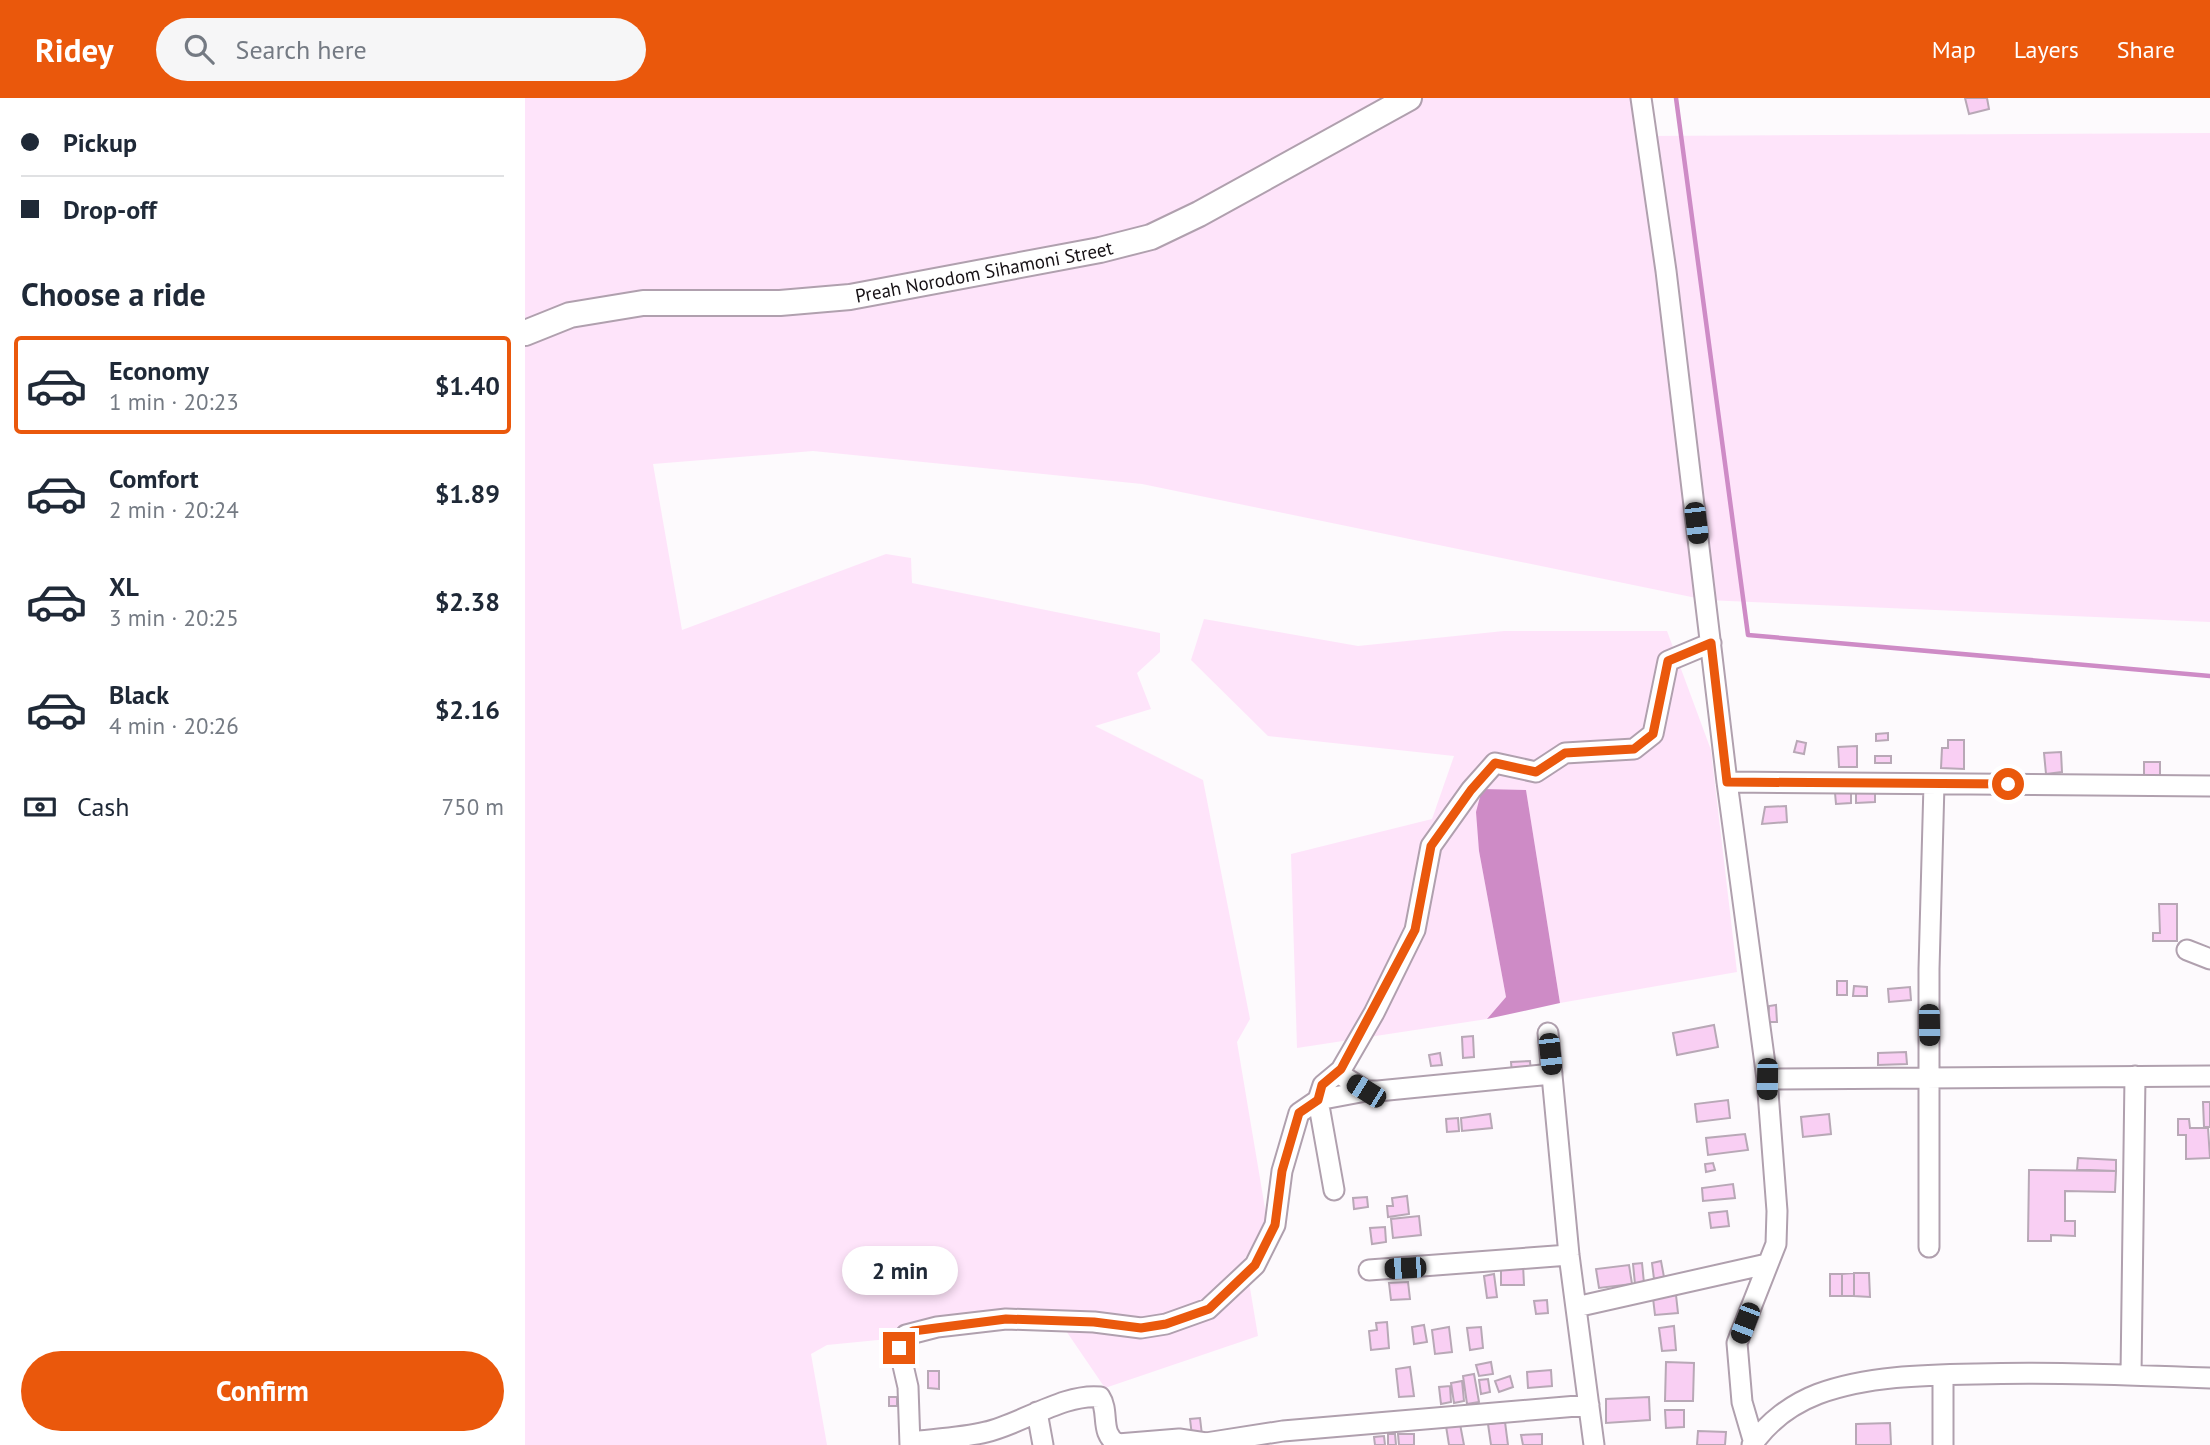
<!DOCTYPE html>
<meta charset="utf-8">
<style>
:root{--surface:#fff;--page:#f6f6f7;--text:#1f2937;--muted:#747a83;--line:#e0e1e3;--accent:#ea580c}
body{margin:0;font-family:"PT Sans",sans-serif;background:var(--page);color:var(--text);height:100vh;display:flex;flex-direction:column;font-size:26px;white-space:nowrap}
*{box-sizing:border-box;margin:0}
p{font-size:23px;color:var(--muted)}
.icon{flex:none;width:38px;height:38px;fill:none;stroke:currentColor;stroke-width:2;stroke-linecap:round;stroke-linejoin:round}
.map{position:relative;flex:1;overflow:hidden}
.side{display:flex;flex-direction:column;background:var(--surface);width:525px}
.side>*{flex:none}
.top-card{display:grid;align-content:center;height:154px;padding:0 21px;background:var(--surface)}
.end{position:absolute;width:32px;height:32px;margin:-16px;border:9px solid #ea580c;background:#fff;box-shadow:0 0 0 4px #fff}
.from{border-radius:50%}
.bubble{position:absolute;height:49px;border-radius:24px;background:var(--surface);box-shadow:0 4px 10px #0003;font-size:23px;font-weight:700;line-height:49px;text-align:center}
.car{position:absolute;width:21px;height:42px;margin:-21px -10px;border-radius:9px;box-shadow:0 0 5px 2px #0007;background:linear-gradient(#222 24%,#8ab4d8 0 40%,#222 0 76%,#8ab4d8 0 86%,#222 0)}
.top-card b{display:flex;align-items:center;gap:24px;height:66px;font-size:26px}
.top-card b+b{border-top:2px solid var(--line)}
.top-card i{width:18px;height:18px;background:var(--text)}
ul{padding:0;list-style:none}
li{display:flex;align-items:center;gap:21px;height:98px;margin:0 14px 10px;padding:0 7px;border:4px solid transparent;border-radius:7px}
li div{flex:1}
li b{display:block;font-size:26px}
li em{font-style:normal;font-weight:700}
li.active{border-color:var(--accent)}
li>.icon{width:63px;height:63px;stroke-width:1.5}
h2{padding:0 21px;font-size:32px;line-height:84px}
.pay{display:flex;align-items:center;gap:18px;height:77px;padding:0 21px;font-size:26px}
.pay p{margin-inline-start:auto}
.action{display:flex;gap:14px;margin-top:auto;padding:14px 21px}
.action a{flex:1;height:80px;border-radius:42px;background:var(--accent);color:#fff;font-size:28px;font-weight:700;line-height:80px;text-align:center}
header{display:flex;align-items:center;gap:42px;box-sizing:border-box;height:98px;padding:0 35px;background:var(--accent);color:#fff}
header strong{font-size:33px}
nav{display:flex;gap:38px;margin-inline-start:auto;font-size:24px}
.search{width:490px;height:63px;background:var(--page);display:flex;align-items:center;gap:18px;box-sizing:border-box;padding:0 24px;border-radius:38px;color:var(--muted);font-size:26px}
main{display:flex;flex:1;min-height:0}
.map>svg:first-child{display:block}
.green{fill:#fee4fa}
.water{fill:#ce8bc6}
.lines{fill:none;stroke-linecap:round;stroke-linejoin:round}
.stream{stroke:#ce8bc6;stroke-width:4.5}
.building{fill:#f9cff3;stroke:#b8a8b6;stroke-width:2}
.minor-casing{stroke:#b0a0ae;stroke-width:23}
.major-casing{stroke:#b0a0ae;stroke-width:28}
.minor{stroke:#fff;stroke-width:19}
.major{stroke:#fff;stroke-width:24}
.route{stroke:#ea580c;stroke-width:9}
.labels{text-anchor:middle;dominant-baseline:central;stroke-width:6;stroke-linejoin:round;paint-order:stroke}
.street-label{font-size:19px;fill:#161115;stroke:#fff}
</style>
<header>
<strong>Ridey</strong>
<div class="search"><svg class="icon" aria-label="search" viewBox="0 0 24 24"><circle cx="10" cy="10" r="6"/><path d="M15 15l6 6"/></svg>Search here</div>
<nav><a>Map</a><a>Layers</a><a>Share</a></nav>
</header>
<main>
<section class="side">
<div class="top-card">
<b><i class="from"></i>Pickup</b>
<b><i></i>Drop-off</b>
</div>
<h2>Choose a ride</h2>
<ul>
<li class="active"><svg class="icon" aria-label="car" viewBox="0 0 24 24"><path d="M5 17H2v-5l4-1 3-4h7l3 4 3 1v5h-3M9 17h6M6 11h13"/><circle cx="7" cy="17" r="2"/><circle cx="17" cy="17" r="2"/></svg><div><b>Economy</b><p>1 min · 20:23</p></div><em>$1.40</em></li>
<li><svg class="icon" aria-label="car" viewBox="0 0 24 24"><path d="M5 17H2v-5l4-1 3-4h7l3 4 3 1v5h-3M9 17h6M6 11h13"/><circle cx="7" cy="17" r="2"/><circle cx="17" cy="17" r="2"/></svg><div><b>Comfort</b><p>2 min · 20:24</p></div><em>$1.89</em></li>
<li><svg class="icon" aria-label="car" viewBox="0 0 24 24"><path d="M5 17H2v-5l4-1 3-4h7l3 4 3 1v5h-3M9 17h6M6 11h13"/><circle cx="7" cy="17" r="2"/><circle cx="17" cy="17" r="2"/></svg><div><b>XL</b><p>3 min · 20:25</p></div><em>$2.38</em></li>
<li><svg class="icon" aria-label="car" viewBox="0 0 24 24"><path d="M5 17H2v-5l4-1 3-4h7l3 4 3 1v5h-3M9 17h6M6 11h13"/><circle cx="7" cy="17" r="2"/><circle cx="17" cy="17" r="2"/></svg><div><b>Black</b><p>4 min · 20:26</p></div><em>$2.16</em></li>
</ul>
<div class="pay"><svg class="icon" aria-label="cash" viewBox="0 0 24 24"><path d="M3 7h18v10H3z"/><circle cx="12" cy="12" r="2"/></svg>Cash<p>750 m</p></div>
<div class="action"><a>Confirm</a></div>
</section>
<div class="map">
<svg width="1685" height="1347" viewBox="0 0 1685 1347">
<rect width="100%" height="100%" fill="#fdfafd"/>
<!-- green -->
<path class="green" d="M 0,0 L 1116,0 L 1122,38 L 1685,35 L 1685,524 L 1181,502 L 617,386 L 288,353 L 128,366 L 157,532 L 361,456 L 386,460 L 387,485 L 635,535 L 635,554 L 612,575 L 626,611 L 570,628 L 678,682 L 725,921 L 712,944 L 743,1128 L 720,1160 L 733,1238 L 580,1290 L 535,1224 L 302,1247 L 286,1256 L 302,1347 L 0,1347 Z
M 679,521 L 833,548 L 979,533 L 1142,533 L 1186,652 L 1212,874 L 1035,905 L 1001,692 L 954,753 L 981,899 L 962,921 L 772,950 L 766,756 L 907,721 L 929,658 L 743,638 L 666,562 Z"/>
<!-- water -->
<path class="water" d="M 957,691 L 1001,692 L 1035,905 L 962,921 L 981,899 L 954,753 L 951,714 Z"/>
<g class="lines">
<!-- stream -->
<path class="stream" d="M 1151,0 L 1223,537 L 1685,578"/>
</g>
<!-- building -->
<path class="building" d="M 1440,0 L 1462,0 L 1464,11 L 1444,16 Z
M 1363,635 L 1363,642 L 1351,643 L 1351,636 Z
M 1423,642 L 1439,642 L 1439,671 L 1416,670 L 1417,650 L 1423,650 Z
M 1272,643 L 1281,645 L 1279,656 L 1269,654 Z
M 1332,648 L 1332,669 L 1314,669 L 1313,649 Z
M 1536,654 L 1537,674 L 1521,676 L 1519,655 Z
M 1350,658 L 1366,658 L 1366,665 L 1350,665 Z
M 1619,664 L 1635,664 L 1635,684 L 1619,684 Z
M 1350,692 L 1350,704 L 1331,705 L 1331,693 Z
M 1326,694 L 1326,705 L 1311,706 L 1310,695 Z
M 1261,708 L 1262,724 L 1237,726 L 1240,709 Z
M 1634,806 L 1652,806 L 1652,843 L 1628,843 L 1628,835 L 1635,835 Z
M 1312,883 L 1322,883 L 1322,897 L 1312,897 Z
M 1329,888 L 1342,889 L 1342,898 L 1328,898 Z
M 1385,889 L 1386,902 L 1364,904 L 1363,891 Z
M 1251,907 L 1252,924 L 1243,924 L 1244,908 Z
M 1189,927 L 1193,949 L 1152,957 L 1148,935 Z
M 948,938 L 949,959 L 938,960 L 937,939 Z
M 1381,954 L 1382,966 L 1353,967 L 1353,955 Z
M 915,955 L 917,967 L 906,968 L 904,957 Z
M 1005,963 L 1006,975 L 987,976 L 986,964 Z
M 1203,1002 L 1205,1020 L 1172,1024 L 1170,1006 Z
M 1678,1004 L 1685,1004 L 1685,1029 L 1679,1029 Z
M 965,1016 L 967,1030 L 937,1033 L 936,1020 Z
M 1304,1016 L 1306,1036 L 1278,1039 L 1276,1019 Z
M 933,1020 L 934,1033 L 922,1034 L 921,1021 Z
M 1653,1021 L 1664,1021 L 1665,1030 L 1683,1030 L 1685,1060 L 1661,1061 L 1661,1037 L 1653,1037 Z
M 1220,1036 L 1223,1052 L 1183,1057 L 1181,1040 Z
M 1553,1060 L 1591,1062 L 1591,1073 L 1552,1072 Z
M 1188,1065 L 1190,1072 L 1181,1074 L 1180,1066 Z
M 1504,1072 L 1591,1073 L 1590,1094 L 1540,1093 L 1540,1123 L 1550,1123 L 1550,1138 L 1526,1137 L 1526,1143 L 1503,1143 Z
M 1208,1086 L 1210,1100 L 1178,1103 L 1177,1090 Z
M 882,1098 L 884,1116 L 863,1119 L 862,1108 L 868,1108 L 867,1100 Z
M 842,1099 L 843,1109 L 829,1111 L 828,1100 Z
M 1202,1113 L 1204,1128 L 1186,1130 L 1184,1115 Z
M 894,1118 L 896,1137 L 868,1140 L 866,1121 Z
M 860,1129 L 861,1144 L 847,1146 L 845,1130 Z
M 1136,1163 L 1139,1179 L 1129,1181 L 1127,1165 Z
M 1117,1165 L 1119,1185 L 1110,1186 L 1108,1166 Z
M 976,1166 L 998,1166 L 999,1187 L 976,1187 Z
M 1104,1167 L 1107,1186 L 1074,1190 L 1071,1171 Z
M 1329,1175 L 1329,1198 L 1317,1198 L 1317,1176 Z
M 1329,1175 L 1344,1175 L 1345,1199 L 1329,1198 Z
M 969,1176 L 972,1199 L 962,1200 L 959,1178 Z
M 1305,1176 L 1317,1176 L 1317,1198 L 1305,1198 Z
M 883,1184 L 885,1201 L 866,1202 L 864,1185 Z
M 1151,1197 L 1153,1215 L 1130,1217 L 1128,1200 Z
M 1022,1202 L 1023,1215 L 1011,1216 L 1009,1203 Z
M 862,1224 L 864,1250 L 846,1252 L 844,1233 L 852,1232 L 851,1225 Z
M 899,1227 L 902,1244 L 889,1246 L 887,1229 Z
M 1149,1228 L 1151,1252 L 1137,1253 L 1134,1230 Z
M 924,1229 L 927,1254 L 910,1256 L 907,1232 Z
M 956,1229 L 958,1250 L 945,1252 L 942,1230 Z
M 966,1264 L 968,1276 L 954,1278 L 951,1267 Z
M 1141,1264 L 1169,1265 L 1168,1303 L 1140,1303 Z
M 885,1269 L 889,1298 L 874,1299 L 871,1271 Z
M 1026,1272 L 1027,1288 L 1003,1290 L 1002,1274 Z
M 403,1273 L 414,1273 L 414,1291 L 403,1290 Z
M 949,1276 L 954,1304 L 942,1306 L 938,1278 Z
M 985,1278 L 988,1289 L 974,1294 L 970,1283 Z
M 963,1281 L 965,1294 L 956,1296 L 954,1282 Z
M 937,1283 L 939,1303 L 929,1305 L 926,1285 Z
M 925,1288 L 926,1304 L 916,1306 L 914,1289 Z
M 364,1299 L 372,1299 L 372,1308 L 364,1308 Z
M 1124,1299 L 1125,1322 L 1081,1325 L 1081,1301 Z
M 1140,1312 L 1159,1312 L 1159,1329 L 1141,1330 Z
M 675,1320 L 677,1337 L 667,1338 L 665,1321 Z
M 980,1324 L 983,1347 L 966,1347 L 963,1326 Z
M 1365,1325 L 1366,1347 L 1331,1347 L 1331,1326 Z
M 935,1326 L 939,1347 L 924,1347 L 921,1328 Z
M 1173,1333 L 1201,1334 L 1200,1347 L 1172,1347 Z
M 863,1336 L 870,1336 L 871,1347 L 863,1347 Z
M 873,1336 L 889,1336 L 889,1347 L 874,1347 Z
M 1017,1336 L 1017,1347 L 998,1347 L 996,1337 Z
M 859,1338 L 860,1347 L 850,1347 L 849,1339 Z"/>
<g class="lines">
<defs>
<path id="minor" d="M 1116,0 L 1141,173 L 1202,684 L 1242,981 L 1252,1113 L 1251,1146 L 1212,1245 L 1217,1304 L 1229,1345
M 1202,684 L 1685,688
M 1662,852 L 1685,861
M 1023,935 L 1044,1157 L 1069,1347
M 813,975 L 841,993 L 853,993 L 1027,976
M 1242,981 L 1685,978
M 809,1092 L 793,1002 L 841,993
M 1404,1149 L 1404,871 L 1409,686
M 844,1172 L 1044,1157
M 1051,1209 L 1242,1166
M 1606,1277 L 1610,978
M 512,1314 L 518,1347
M 385,1344 C 410,1341 437,1340 461,1334 C 496,1326 540,1295 575,1299 C 585,1314 574,1336 593,1346 L 654,1341 L 681,1345 L 758,1333 L 1064,1307
M 385,1347 L 383,1289 L 374,1250 L 381,1237 L 412,1229 L 481,1221 L 569,1224 L 616,1230 L 641,1226 L 683,1211 L 730,1167 L 750,1127 L 757,1073 L 774,1015 L 793,1002 L 798,987 L 816,972 L 849,915 L 890,832 L 906,748 L 946,692 L 970,665 L 1011,674 L 1040,655 L 1109,651 L 1128,636 L 1143,563 L 1186,545
M 1227,1347 C 1243,1324 1267,1306 1293,1296 C 1342,1278 1399,1277 1451,1276 C 1529,1274 1607,1277 1685,1280
M 1418,1347 L 1418,1277"/>
<g id="major">
<path id="s1" d="M 0,235 L 45,217 L 118,205 L 255,205 L 325,199 L 575,152 L 626,139 L 674,116 L 884,0"/>
</g>
</defs>
<!-- minor casing -->
<use href="#minor" class="minor-casing"/>
<!-- major casing -->
<use href="#major" class="major-casing"/>
<!-- minor -->
<use href="#minor" class="minor"/>
<!-- major -->
<use href="#major" class="major"/>
</g>
<g class="lines">
<!-- route -->
<path class="route" d="M 374,1250 L 381,1237 L 388,1233 L 481,1221 L 569,1224 L 616,1230 L 641,1226 L 684,1211 L 730,1167 L 750,1127 L 757,1073 L 774,1015 L 793,1002 L 797,987 L 816,971 L 890,832 L 906,748 L 946,692 L 970,665 L 1011,674 L 1040,655 L 1109,651 L 1128,636 L 1143,563 L 1186,545 L 1202,684 L 1483,686"/>
</g>
<g class="labels">
<!-- street labels -->
<g class="street-label">
<text stroke="none"><textPath href="#s1" startOffset="466">Preah Norodom Sihamoni Street</textPath></text>
</g>
</g>
</svg>
<i class="end from" style="left:1483px;top:686px"></i>
<i class="end" style="left:374px;top:1250px"></i>
<div class="bubble" style="left:317px;top:1148px;width:116px">2 min</div>
<i class="car" style="left:1171px;top:425px;rotate:173deg"></i>
<i class="car" style="left:1404px;top:927px;rotate:179deg"></i>
<i class="car" style="left:1025px;top:956px;rotate:174deg"></i>
<i class="car" style="left:1242px;top:981px;rotate:181deg"></i>
<i class="car" style="left:841px;top:993px;rotate:302deg"></i>
<i class="car" style="left:880px;top:1170px;rotate:267deg"></i>
<i class="car" style="left:1220px;top:1225px;rotate:201deg"></i>
</div>
</main>
